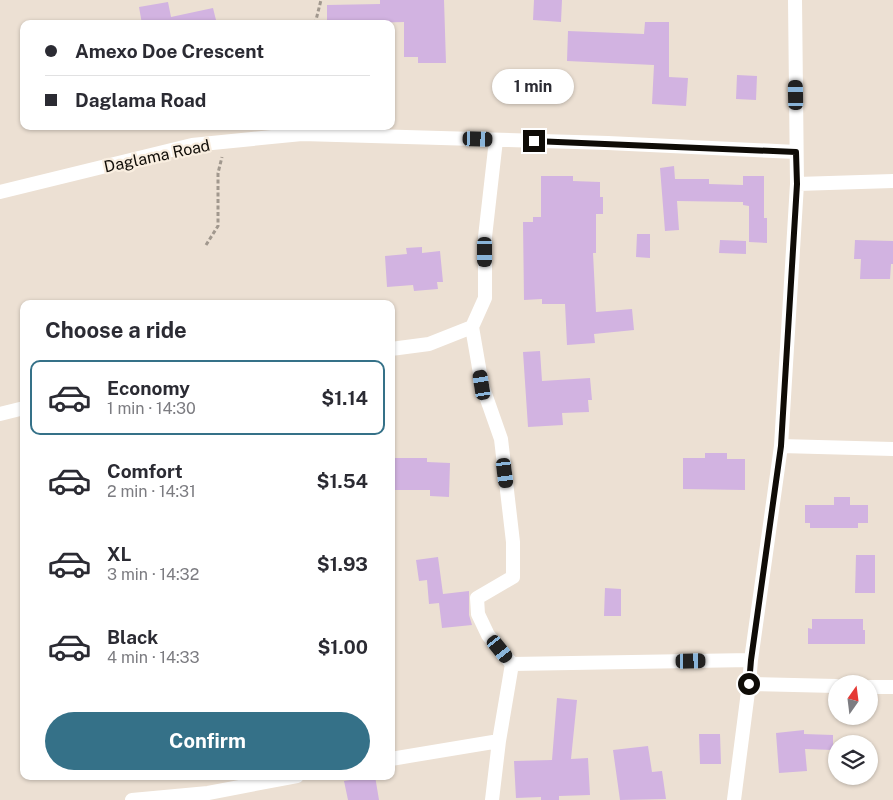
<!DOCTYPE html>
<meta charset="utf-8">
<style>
:root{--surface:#fff;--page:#f7f7f7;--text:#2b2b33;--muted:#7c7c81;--line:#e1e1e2;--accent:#357188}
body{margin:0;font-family:"Public Sans",sans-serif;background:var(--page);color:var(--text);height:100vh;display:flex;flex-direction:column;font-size:19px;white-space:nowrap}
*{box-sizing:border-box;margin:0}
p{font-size:16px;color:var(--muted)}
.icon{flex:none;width:28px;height:28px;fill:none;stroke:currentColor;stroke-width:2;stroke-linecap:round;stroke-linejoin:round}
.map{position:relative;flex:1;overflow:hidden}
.panel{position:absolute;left:20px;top:300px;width:375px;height:480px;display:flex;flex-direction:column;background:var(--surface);border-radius:10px;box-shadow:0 1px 4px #0004}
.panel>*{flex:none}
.top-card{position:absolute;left:20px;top:20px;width:375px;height:110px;border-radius:10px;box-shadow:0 1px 4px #0004;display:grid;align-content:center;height:110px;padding:0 25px;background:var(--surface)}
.needle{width:32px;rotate:14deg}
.controls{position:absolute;left:828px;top:675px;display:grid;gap:10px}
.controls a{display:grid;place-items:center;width:50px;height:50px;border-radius:50%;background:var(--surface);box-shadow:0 1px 4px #0004;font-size:25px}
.end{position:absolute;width:22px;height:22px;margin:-11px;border:6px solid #0f0c07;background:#fff;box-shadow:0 0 0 2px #fff}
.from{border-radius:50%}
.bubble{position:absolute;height:35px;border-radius:18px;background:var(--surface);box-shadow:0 1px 4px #0004;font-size:16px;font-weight:700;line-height:35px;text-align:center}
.car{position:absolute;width:15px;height:30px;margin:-15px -8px;border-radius:6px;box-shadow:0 0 4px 1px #0007;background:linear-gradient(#222 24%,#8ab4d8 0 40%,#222 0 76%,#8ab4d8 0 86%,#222 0)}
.top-card b{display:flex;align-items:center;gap:18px;height:48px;font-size:19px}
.top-card b+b{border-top:1px solid var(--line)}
.top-card i{width:12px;height:12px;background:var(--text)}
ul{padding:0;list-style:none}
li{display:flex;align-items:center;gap:15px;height:75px;margin:0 10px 8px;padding:0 15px;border:2px solid transparent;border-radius:10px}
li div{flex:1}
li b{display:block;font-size:19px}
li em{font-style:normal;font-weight:700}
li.on{border-color:var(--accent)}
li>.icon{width:45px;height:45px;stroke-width:1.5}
h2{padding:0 25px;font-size:22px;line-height:60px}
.cta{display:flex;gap:10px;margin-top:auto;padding:10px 25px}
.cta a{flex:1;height:58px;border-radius:30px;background:var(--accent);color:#fff;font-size:20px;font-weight:700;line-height:58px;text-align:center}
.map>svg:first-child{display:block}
.building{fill:#d2b3e1}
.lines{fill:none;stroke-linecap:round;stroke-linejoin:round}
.path{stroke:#a1988e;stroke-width:3;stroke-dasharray:4 2.5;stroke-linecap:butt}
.street{stroke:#fff;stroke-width:14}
.route{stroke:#0f0c07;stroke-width:6}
.labels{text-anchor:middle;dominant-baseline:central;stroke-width:4.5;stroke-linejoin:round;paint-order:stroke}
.street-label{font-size:16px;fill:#0f0c07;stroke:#f9eee0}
</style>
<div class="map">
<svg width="893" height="800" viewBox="0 0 893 800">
<rect width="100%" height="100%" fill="#ece0d3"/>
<!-- building -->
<path class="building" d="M 380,0 L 444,0 L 446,63 L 418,63 L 418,57 L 404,57 L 404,22 L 327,24 L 327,5 L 380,4 Z
M 534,0 L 562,0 L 561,22 L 533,20 Z
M 168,2 L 171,17 L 213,8 L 217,24 L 142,24 L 139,7 Z
M 645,22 L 669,22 L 669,77 L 688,78 L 686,106 L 652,104 L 654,65 L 567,61 L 568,31 L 644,34 Z
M 737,75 L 757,76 L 756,100 L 736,99 Z
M 674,166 L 675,179 L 709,179 L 709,184 L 743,185 L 743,176 L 764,176 L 764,218 L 767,218 L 767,243 L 749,242 L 749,206 L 743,205 L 743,202 L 677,201 L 679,230 L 665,231 L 660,168 Z
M 541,176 L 573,176 L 573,181 L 600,182 L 600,197 L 603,197 L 603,214 L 596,214 L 596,253 L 593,253 L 596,312 L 632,309 L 634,330 L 594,334 L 595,343 L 567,345 L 565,304 L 542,304 L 542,299 L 524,300 L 523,222 L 533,222 L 533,217 L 541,217 Z
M 637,234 L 650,234 L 650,258 L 636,257 Z
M 720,240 L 746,241 L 746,254 L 719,253 Z
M 855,240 L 893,241 L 893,264 L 891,264 L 890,279 L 860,279 L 861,259 L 854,259 Z
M 422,247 L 422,253 L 440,251 L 443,282 L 437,282 L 438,289 L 414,291 L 413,285 L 387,287 L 385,256 L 407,254 L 406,248 Z
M 540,351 L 542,381 L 590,378 L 592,400 L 588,400 L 589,412 L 562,413 L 563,425 L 528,427 L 523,352 Z
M 705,453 L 727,453 L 727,459 L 745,459 L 745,490 L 683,489 L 683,458 L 705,458 Z
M 391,458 L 427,458 L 427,462 L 450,463 L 449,497 L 430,496 L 430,490 L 391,490 Z
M 834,497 L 850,497 L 850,505 L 868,505 L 868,523 L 858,523 L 858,528 L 810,528 L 810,523 L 805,523 L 805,505 L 834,505 Z
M 856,555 L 875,555 L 875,593 L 855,593 Z
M 438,557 L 443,594 L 469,591 L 469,615 L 472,625 L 442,628 L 439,603 L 429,604 L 427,580 L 419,581 L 416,560 Z
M 605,588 L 621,589 L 621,616 L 604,616 Z
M 812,619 L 863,619 L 863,630 L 865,630 L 865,644 L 808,644 L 808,628 L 812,629 Z
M 557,698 L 577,700 L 571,759 L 588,758 L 590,795 L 559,796 L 559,800 L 541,800 L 541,797 L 516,798 L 514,761 L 552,760 Z
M 804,730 L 804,734 L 833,735 L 833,750 L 805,749 L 807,771 L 779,773 L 776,733 Z
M 699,734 L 720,734 L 721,764 L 700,764 Z
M 648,746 L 652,772 L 662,771 L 666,799 L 620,800 L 613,750 Z
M 375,776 L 379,800 L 348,800 L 344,781 Z"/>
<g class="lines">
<!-- path -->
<path class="path" d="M 315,24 L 321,0
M 206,245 L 218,226 L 218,173 L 222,157"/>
<!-- street -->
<path class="street" d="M 797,184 L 893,181
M 0,192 L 192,145 L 302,134 L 608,143 L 796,152
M 391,349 L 429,344 L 472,327
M 0,414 L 24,408
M 781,446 L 893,449
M 512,664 L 751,660
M 749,684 L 836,686
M 869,687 L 893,687
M 391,759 L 499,741
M 132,800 L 208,793 L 297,776
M 492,800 L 499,741 L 512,664 L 488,635 L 478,614 L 477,598 L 513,577 L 513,542 L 501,439 L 482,385 L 472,327 L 485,298 L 485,237 L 496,140
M 734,800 L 749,684 L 751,660 L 781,446 L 797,184 L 795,0"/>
</g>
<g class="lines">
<!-- route -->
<path class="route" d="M 534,141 L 796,152 L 797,184 L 781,446 L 751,660 L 749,684"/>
</g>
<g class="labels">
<!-- street labels -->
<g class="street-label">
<text transform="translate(157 156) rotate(-12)">Daglama Road</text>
</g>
</g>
</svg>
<div class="controls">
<a><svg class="needle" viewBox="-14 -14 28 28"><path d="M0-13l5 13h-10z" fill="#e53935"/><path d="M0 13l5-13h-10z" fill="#7c7c81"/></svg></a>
<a><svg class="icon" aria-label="layers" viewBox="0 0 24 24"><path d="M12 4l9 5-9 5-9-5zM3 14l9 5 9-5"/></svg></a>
</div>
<i class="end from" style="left:749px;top:684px"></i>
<i class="end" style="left:534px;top:141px"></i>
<div class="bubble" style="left:492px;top:69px;width:82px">1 min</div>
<i class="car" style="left:796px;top:95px;rotate:359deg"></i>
<i class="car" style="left:478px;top:139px;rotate:92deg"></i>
<i class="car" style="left:485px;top:252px;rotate:180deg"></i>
<i class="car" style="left:482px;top:385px;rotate:351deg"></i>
<i class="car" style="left:505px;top:473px;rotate:173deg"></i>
<i class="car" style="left:500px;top:649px;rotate:141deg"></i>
<i class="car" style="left:691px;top:661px;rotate:89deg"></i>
<div class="top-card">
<b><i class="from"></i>Amexo Doe Crescent</b>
<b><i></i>Daglama Road</b>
</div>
<section class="panel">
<h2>Choose a ride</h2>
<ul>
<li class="on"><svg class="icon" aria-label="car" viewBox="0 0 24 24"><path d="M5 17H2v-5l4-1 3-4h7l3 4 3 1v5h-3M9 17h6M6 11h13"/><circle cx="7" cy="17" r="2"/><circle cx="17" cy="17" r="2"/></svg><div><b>Economy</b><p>1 min · 14:30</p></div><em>$1.14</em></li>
<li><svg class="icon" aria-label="car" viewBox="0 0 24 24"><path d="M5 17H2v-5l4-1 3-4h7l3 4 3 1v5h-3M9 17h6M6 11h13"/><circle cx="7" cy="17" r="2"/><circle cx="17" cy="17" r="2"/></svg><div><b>Comfort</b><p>2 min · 14:31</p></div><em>$1.54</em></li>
<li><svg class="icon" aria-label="car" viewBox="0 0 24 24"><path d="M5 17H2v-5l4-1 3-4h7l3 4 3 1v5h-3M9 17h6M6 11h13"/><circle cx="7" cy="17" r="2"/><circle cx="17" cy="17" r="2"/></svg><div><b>XL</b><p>3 min · 14:32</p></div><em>$1.93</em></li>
<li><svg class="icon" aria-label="car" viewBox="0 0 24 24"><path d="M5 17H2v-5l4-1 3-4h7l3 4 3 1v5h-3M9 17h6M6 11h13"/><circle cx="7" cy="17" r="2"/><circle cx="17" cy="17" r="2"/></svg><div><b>Black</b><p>4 min · 14:33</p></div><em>$1.00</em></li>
</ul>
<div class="cta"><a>Confirm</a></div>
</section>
</div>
